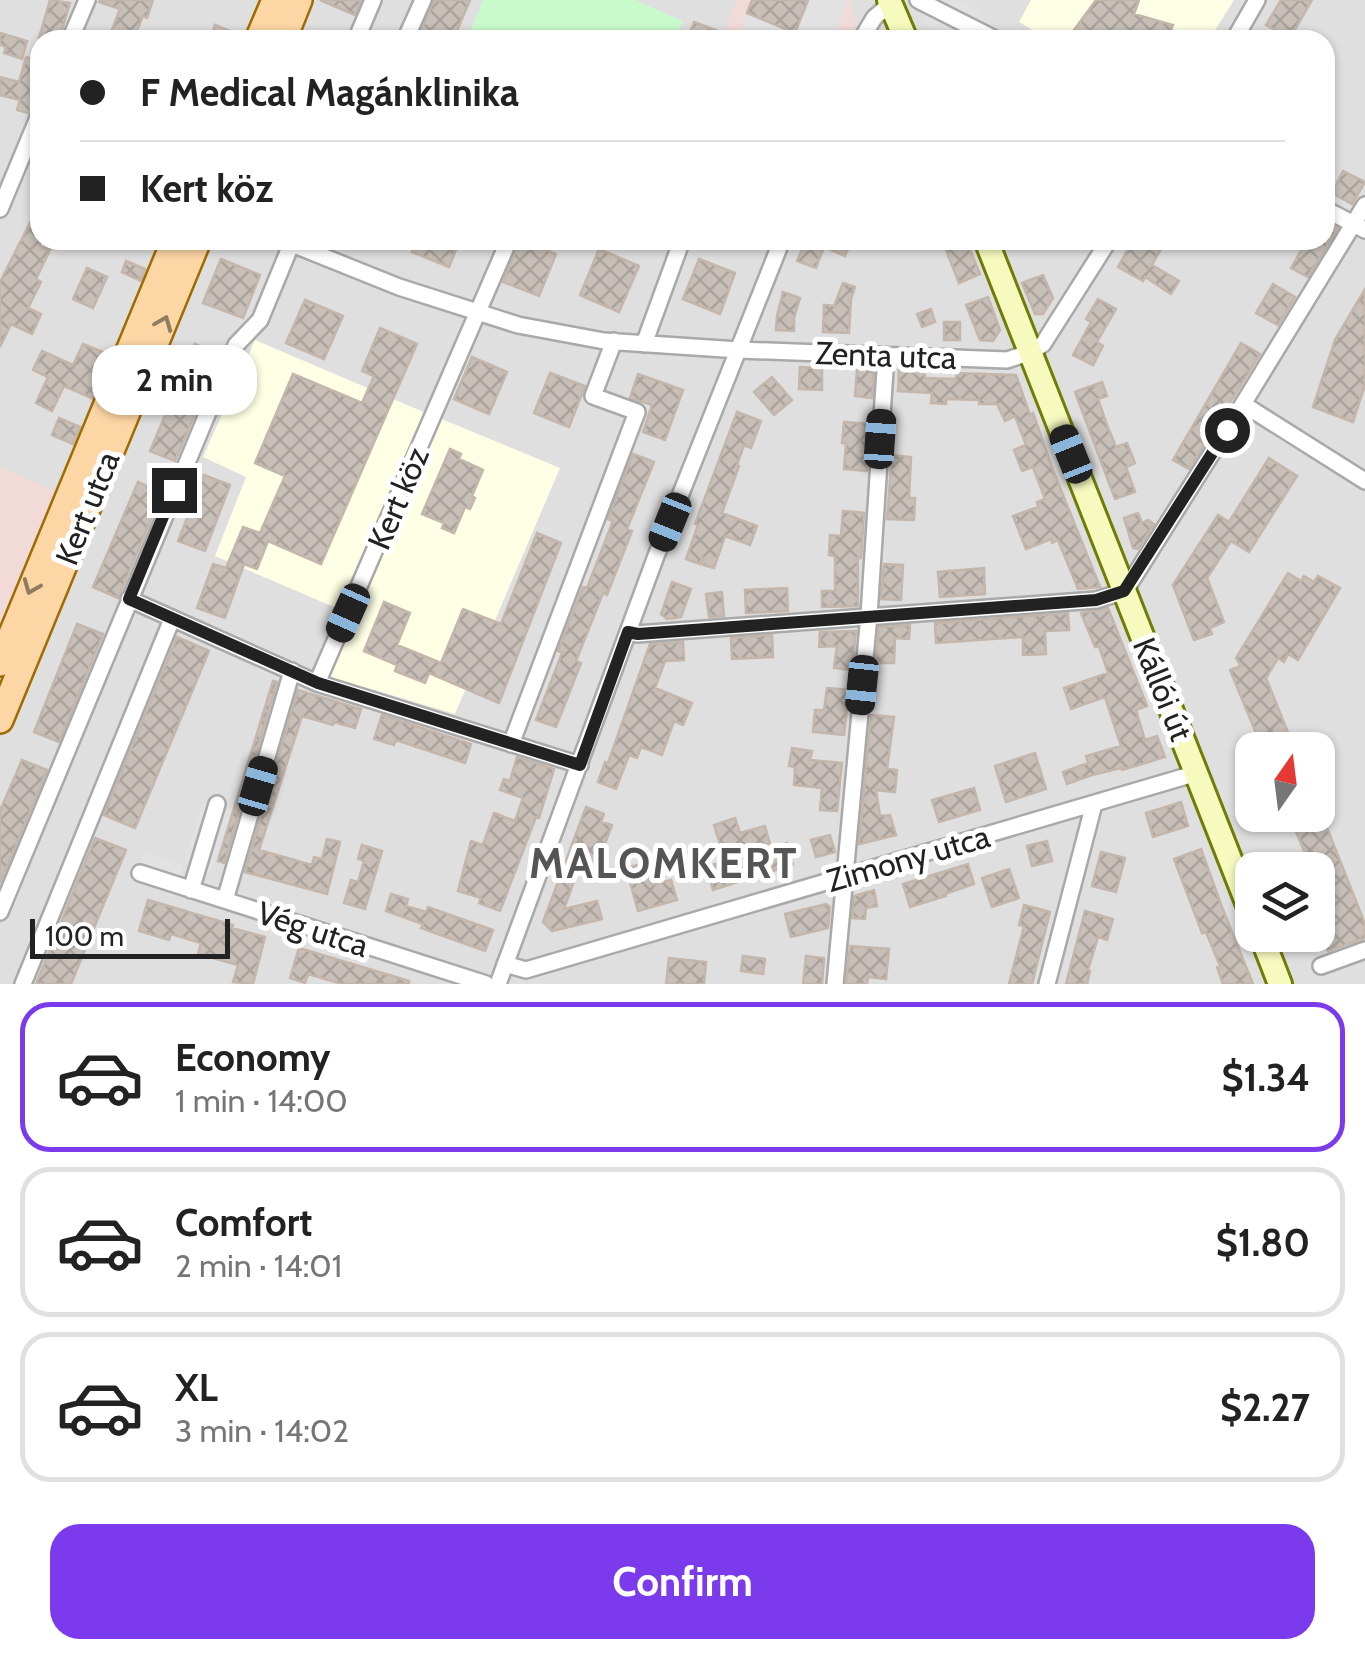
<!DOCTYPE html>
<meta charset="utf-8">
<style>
:root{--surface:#fff;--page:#f2f2f2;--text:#222;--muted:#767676;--line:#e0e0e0;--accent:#7c3aed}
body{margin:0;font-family:Cabin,sans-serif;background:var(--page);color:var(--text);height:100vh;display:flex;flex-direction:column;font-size:38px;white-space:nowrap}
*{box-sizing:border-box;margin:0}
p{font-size:32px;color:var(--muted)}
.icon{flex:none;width:55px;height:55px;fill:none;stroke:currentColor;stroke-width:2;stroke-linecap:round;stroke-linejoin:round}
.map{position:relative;height:984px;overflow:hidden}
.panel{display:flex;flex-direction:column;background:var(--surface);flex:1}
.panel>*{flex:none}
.hud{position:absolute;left:30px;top:30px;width:1305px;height:220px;border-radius:30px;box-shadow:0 2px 8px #0004;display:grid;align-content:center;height:220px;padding:0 50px;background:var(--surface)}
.needle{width:65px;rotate:14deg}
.controls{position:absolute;left:1235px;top:732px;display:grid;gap:20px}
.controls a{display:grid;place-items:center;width:100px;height:100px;border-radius:20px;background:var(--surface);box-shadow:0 2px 8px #0004;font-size:50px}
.scale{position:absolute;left:30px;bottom:25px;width:200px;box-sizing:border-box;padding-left:10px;border:5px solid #222;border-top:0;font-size:28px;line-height:35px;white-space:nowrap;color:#222;-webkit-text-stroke:8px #fff;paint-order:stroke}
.end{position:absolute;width:45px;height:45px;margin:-22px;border:12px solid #222;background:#fff;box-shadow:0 0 0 5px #fff}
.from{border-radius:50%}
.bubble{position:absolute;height:70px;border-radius:30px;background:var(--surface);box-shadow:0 2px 8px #0004;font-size:32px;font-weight:700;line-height:70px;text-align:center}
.car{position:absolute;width:30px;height:60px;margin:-30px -15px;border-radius:12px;box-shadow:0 0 8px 2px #0007;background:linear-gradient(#222 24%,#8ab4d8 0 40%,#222 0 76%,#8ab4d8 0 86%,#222 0)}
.hud b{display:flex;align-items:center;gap:35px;height:95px;font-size:38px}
.hud b+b{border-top:2px solid var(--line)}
.hud i{width:25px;height:25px;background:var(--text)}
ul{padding:18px 0 0;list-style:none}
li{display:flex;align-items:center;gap:30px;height:150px;margin:0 20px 15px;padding:0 30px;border:5px solid var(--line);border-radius:30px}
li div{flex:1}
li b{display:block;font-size:38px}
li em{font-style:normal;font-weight:700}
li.on{border-color:var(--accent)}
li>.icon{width:90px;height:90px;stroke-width:1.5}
.primary-button{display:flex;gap:20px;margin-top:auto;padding:20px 50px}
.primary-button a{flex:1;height:115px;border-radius:30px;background:var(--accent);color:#fff;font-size:40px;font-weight:700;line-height:115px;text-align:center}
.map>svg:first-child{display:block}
.residential{fill:#e0dfdf;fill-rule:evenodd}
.commercial{fill:#f2dad9}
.education{fill:#ffffe5}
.park{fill:#c8facc}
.parking{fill:#e2e2e2}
.building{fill:url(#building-cross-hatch);stroke:#c4b6ab;stroke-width:2.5}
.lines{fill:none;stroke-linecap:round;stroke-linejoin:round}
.minor-casing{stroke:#a9a9a9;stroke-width:20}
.secondary-casing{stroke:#707d05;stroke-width:28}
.primary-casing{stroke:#a06b00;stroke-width:30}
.minor{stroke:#fff;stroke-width:15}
.secondary{stroke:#f7fabf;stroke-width:22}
.primary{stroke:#fcd6a4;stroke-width:25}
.oneway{stroke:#8f7c63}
.route{stroke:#222;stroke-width:12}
.labels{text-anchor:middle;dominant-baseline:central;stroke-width:10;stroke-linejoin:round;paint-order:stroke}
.street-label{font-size:32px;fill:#222;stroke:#fff}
.district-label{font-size:42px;font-weight:bold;letter-spacing:2.5px;fill:#555;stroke:#fff}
</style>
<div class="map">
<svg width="1365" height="984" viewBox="0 0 1365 984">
<defs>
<pattern id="building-cross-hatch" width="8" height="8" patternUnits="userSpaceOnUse" patternTransform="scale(2.5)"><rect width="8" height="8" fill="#c7bfb8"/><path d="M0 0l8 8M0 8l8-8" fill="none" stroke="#aba49e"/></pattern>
</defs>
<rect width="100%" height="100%" fill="#f2efe9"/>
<!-- residential -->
<path class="residential" d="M 0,0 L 1365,0 L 1365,984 L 0,984 ZM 40,40 L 1325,40 L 1325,240 L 40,240 ZM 1252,750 L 1318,750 L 1318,815 L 1252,815 ZM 1252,870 L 1318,870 L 1318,935 L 1252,935 Z"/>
<!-- commercial -->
<path class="commercial" d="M 737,0 L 850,0 L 856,23 L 850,40 L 721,40 Z
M 0,467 L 62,494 L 0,647 Z"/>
<!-- education -->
<path class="education" d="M 1031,0 L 1234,0 L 1209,40 L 1050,40 L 1019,22 Z
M 255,340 L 433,416 L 348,613 L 215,556 L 246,477 L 203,457 Z
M 439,418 L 560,468 L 455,714 L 327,676 Z"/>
<!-- park -->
<path class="park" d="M 483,0 L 635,0 L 683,21 L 675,40 L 467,40 Z"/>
<!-- parking -->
<path class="parking" d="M 808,0 L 848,0 L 833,40 L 744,40 L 737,37 L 747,13 L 794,32 Z
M 918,0 L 958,0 L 979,11 L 972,27 L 997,40 L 958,40 L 922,22 L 928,6 Z
M 202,804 L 212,806 L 194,866 L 184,863 Z
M 220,809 L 230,811 L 211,874 L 201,872 Z
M 144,853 L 183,865 L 180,875 L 141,863 Z"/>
<!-- building -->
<path class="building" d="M 50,0 L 70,3 L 59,40 L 39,38 Z
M 100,0 L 153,0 L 147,18 L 143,16 L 133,40 L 108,40 L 120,9 L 99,2 Z
M 320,0 L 361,0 L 355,15 Z
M 434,0 L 470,0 L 453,40 L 417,40 Z
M 752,0 L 808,0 L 795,33 L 747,13 Z
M 1096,0 L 1139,0 L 1134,14 L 1173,25 L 1168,39 L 1137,30 L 1133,40 L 1094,40 L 1074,30 Z
M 1281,0 L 1312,0 L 1290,38 L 1266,25 Z
M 694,22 L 721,32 L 718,40 L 687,40 Z
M 215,25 L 243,36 L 242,40 L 210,40 Z
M 0,33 L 27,41 L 22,59 L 4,53 L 6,47 L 0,45 Z
M 26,57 L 40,61 L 40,101 L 32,105 L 28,113 L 17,110 L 20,100 L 0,95 L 0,77 L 19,82 Z
M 1343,171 L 1365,182 L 1352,204 L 1332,193 Z
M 40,203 L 40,246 L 50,250 L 36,279 L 41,282 L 28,308 L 41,314 L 32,334 L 11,324 L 0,347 L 0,282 Z
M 1325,222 L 1338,228 L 1308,277 L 1291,268 L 1307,240 L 1325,240 Z
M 417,240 L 460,240 L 449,267 L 412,252 Z
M 520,240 L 556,254 L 539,296 L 503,282 Z
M 806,240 L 852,240 L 845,256 L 824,247 L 816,268 L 797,261 Z
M 942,240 L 966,240 L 980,274 L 959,283 Z
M 1133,240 L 1166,240 L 1152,265 L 1179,281 L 1171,294 L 1145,277 L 1143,281 L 1118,267 Z
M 599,249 L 639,266 L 619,312 L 580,295 Z
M 221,259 L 260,275 L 243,318 L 203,303 Z
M 699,259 L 735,273 L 720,314 L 683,299 Z
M 126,261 L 145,269 L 141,281 L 122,272 Z
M 87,268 L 107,277 L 93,308 L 73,299 Z
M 1043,275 L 1053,298 L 1043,314 L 1035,314 L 1022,283 Z
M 843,283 L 855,287 L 851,299 L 849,333 L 823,332 L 824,305 L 834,306 Z
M 1273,284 L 1295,297 L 1278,325 L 1256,313 Z
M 1365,289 L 1365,385 L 1353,422 L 1313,407 L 1335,340 Z
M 783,292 L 800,298 L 794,318 L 794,331 L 776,330 L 777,316 Z
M 988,297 L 1000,330 L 993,341 L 980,340 L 966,305 Z
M 1098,299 L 1116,309 L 1097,342 L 1103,346 L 1093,365 L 1073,355 L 1091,322 L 1086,319 Z
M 305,300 L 343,316 L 324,359 L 286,343 Z
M 931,309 L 935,322 L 922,327 L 917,314 Z
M 944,322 L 960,322 L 960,340 L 944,340 Z
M 380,328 L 417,344 L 321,564 L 268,541 L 257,569 L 244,564 L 225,618 L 197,608 L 213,564 L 226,568 L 243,527 L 260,533 L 285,476 L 255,463 L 293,374 L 362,403 L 374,376 L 362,371 Z
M 1241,343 L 1260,354 L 1189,469 L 1173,460 Z
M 83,344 L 110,355 L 92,398 L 64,386 L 52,411 L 36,403 L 48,377 L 33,370 L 42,351 L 73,365 Z
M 195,344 L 220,355 L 175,461 L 150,451 Z
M 472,357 L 507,372 L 489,414 L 454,399 Z
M 800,367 L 822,368 L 822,390 L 799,389 Z
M 857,369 L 874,370 L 872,398 L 855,396 Z
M 899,369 L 925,370 L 925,378 L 956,379 L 956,373 L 1016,375 L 1030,415 L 1033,413 L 1053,470 L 1100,587 L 1078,589 L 1058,540 L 1052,543 L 1051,539 L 1026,549 L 1013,516 L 1038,507 L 1037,502 L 1045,499 L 1033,467 L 1022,471 L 1014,450 L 1026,445 L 1015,416 L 1005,421 L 997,404 L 979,404 L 979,400 L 946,399 L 946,404 L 931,403 L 932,393 L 898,391 Z
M 550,373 L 585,386 L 569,427 L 534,413 Z
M 638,374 L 683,390 L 665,440 L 643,432 L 652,405 L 630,398 Z
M 772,377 L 792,400 L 774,415 L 754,392 Z
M 1102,382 L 1107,396 L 1098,399 L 1107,425 L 1116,447 L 1127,443 L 1135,463 L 1126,467 L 1135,492 L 1115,499 L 1075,392 Z
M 737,412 L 761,421 L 751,448 L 744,445 L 737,465 L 739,466 L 722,513 L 757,526 L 750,545 L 725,536 L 714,568 L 703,565 L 702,557 L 700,564 L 686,559 L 698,525 L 695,524 Z
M 59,418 L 80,427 L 73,444 L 52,435 Z
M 844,422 L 870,424 L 867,471 L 844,469 L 846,443 L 842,443 Z
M 450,449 L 461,454 L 459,459 L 483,470 L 472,496 L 475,498 L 470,509 L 465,507 L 454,533 L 442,528 L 444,523 L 422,514 Z
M 633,454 L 654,462 L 627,529 L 632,531 L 607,595 L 603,593 L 576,661 L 581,663 L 556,727 L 536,720 L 562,653 L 558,651 L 583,587 L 587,588 L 613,521 L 608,519 Z
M 892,455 L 911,457 L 909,498 L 915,498 L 914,520 L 887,519 Z
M 1269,458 L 1297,476 L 1249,552 L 1231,541 L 1207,578 L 1224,622 L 1210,628 L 1212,634 L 1194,640 L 1173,585 L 1218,515 L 1229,522 Z
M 204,475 L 230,485 L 205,551 L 178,541 Z
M 138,482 L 162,493 L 118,598 L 93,587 Z
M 843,511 L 864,513 L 861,558 L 858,558 L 858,606 L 822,607 L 822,591 L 835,591 L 835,556 L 829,555 L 830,535 L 841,536 Z
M 1138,513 L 1142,523 L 1148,520 L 1154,524 L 1138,549 L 1133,548 L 1124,518 Z
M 537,533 L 561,543 L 499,703 L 429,673 L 425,683 L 395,671 L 397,665 L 364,651 L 384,602 L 410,613 L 397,645 L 441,663 L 463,609 L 501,624 Z
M 884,564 L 903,565 L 901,600 L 881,599 Z
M 984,568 L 985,594 L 940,597 L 938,572 Z
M 1288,573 L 1301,581 L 1304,576 L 1314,582 L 1318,576 L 1340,588 L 1298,660 L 1288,654 L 1284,662 L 1278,658 L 1266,678 L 1295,750 L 1263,750 L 1230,670 L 1241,666 L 1236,658 Z
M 672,582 L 691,589 L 681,617 L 667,619 L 661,614 Z
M 787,588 L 788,611 L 746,613 L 745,590 Z
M 722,592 L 724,616 L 709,617 L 706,594 Z
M 1108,608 L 1147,706 L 1136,710 L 1145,740 L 1157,736 L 1165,757 L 1122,770 L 1121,768 L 1092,775 L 1067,784 L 1063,772 L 1088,763 L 1086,756 L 1121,746 L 1105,697 L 1071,709 L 1064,688 L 1108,673 L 1099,646 L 1095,647 L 1081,613 Z
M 1068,613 L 1069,630 L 1045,631 L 1046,654 L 1023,655 L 1023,637 L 936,643 L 935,623 Z
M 77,624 L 103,634 L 59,742 L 34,732 Z
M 910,625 L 909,639 L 895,638 L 894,663 L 876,663 L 879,627 Z
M 856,631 L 852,670 L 834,668 L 837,646 L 819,647 L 820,632 Z
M 772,635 L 773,657 L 732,659 L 731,638 Z
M 177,637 L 209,651 L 135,828 L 104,815 Z
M 683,642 L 684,660 L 665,661 L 655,688 L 692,703 L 683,725 L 674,721 L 662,755 L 641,747 L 637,758 L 629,755 L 616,789 L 598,782 L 605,762 L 608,763 L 650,644 Z
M 273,681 L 277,682 L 224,863 L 218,861 Z
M 827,688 L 849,690 L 844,735 L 813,732 L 815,710 L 824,710 Z
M 298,690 L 361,709 L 355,728 L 334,722 L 333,725 L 302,716 L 259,850 L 312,865 L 314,857 L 322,859 L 327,839 L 340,842 L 327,894 L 245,872 Z
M 382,715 L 471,744 L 465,763 L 396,740 L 394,745 L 374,739 Z
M 871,715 L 894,717 L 887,769 L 897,770 L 895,792 L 876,790 L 880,816 L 890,815 L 896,835 L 859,844 Z
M 792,748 L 812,751 L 810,760 L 842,763 L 837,811 L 820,810 L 822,788 L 794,785 L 795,767 L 789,766 Z
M 1035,753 L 1046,789 L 1006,802 L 995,766 Z
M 517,757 L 554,769 L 539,818 L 536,817 L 500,911 L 479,903 L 481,898 L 458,891 L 471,841 L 483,845 L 494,813 L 515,821 L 523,798 L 500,790 L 504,779 L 510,781 Z
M 22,760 L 47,770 L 0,883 L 0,811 Z
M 974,788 L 980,810 L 939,822 L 932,800 Z
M 1181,802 L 1188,826 L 1153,837 L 1146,813 Z
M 586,807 L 604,814 L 601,822 L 612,825 L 593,876 L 578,870 L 564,909 L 597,901 L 602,919 L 552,931 L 543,922 Z
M 1289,815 L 1322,815 L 1365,924 L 1365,938 L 1328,951 L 1318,924 L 1318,893 L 1321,892 L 1318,884 L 1318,870 L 1312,870 Z
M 735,818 L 740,833 L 765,826 L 770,844 L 745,851 L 754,877 L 713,890 L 706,867 L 725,861 L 714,825 Z
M 830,835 L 835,852 L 816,857 L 811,840 Z
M 95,838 L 126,850 L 71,984 L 36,984 Z
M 1047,841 L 1052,861 L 1032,866 L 1027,846 Z
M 787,843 L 793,865 L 773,871 L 767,849 Z
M 362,845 L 382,851 L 365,909 L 344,903 L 351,880 L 358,882 L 364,861 L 358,859 Z
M 1201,849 L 1222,907 L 1253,984 L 1223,984 L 1217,967 L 1220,966 L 1206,932 L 1202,933 L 1196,917 L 1174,859 Z
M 1101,852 L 1125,858 L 1116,892 L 1092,886 Z
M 645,863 L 651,885 L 671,880 L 677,900 L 638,911 L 626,868 Z
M 968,864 L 974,884 L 945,894 L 946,896 L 910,907 L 903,884 Z
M 1009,869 L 1019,898 L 992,907 L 982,878 Z
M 874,890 L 877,906 L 866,908 L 865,919 L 852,918 L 854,896 Z
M 391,894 L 408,899 L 406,906 L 426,912 L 428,907 L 493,930 L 485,951 L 421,928 L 423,924 L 386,911 Z
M 148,900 L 233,925 L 232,928 L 265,937 L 253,984 L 233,982 L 238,965 L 198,954 L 201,943 L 171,934 L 169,940 L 139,931 Z
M 826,904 L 830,907 L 828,928 L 791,937 L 785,914 Z
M 1024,905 L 1050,912 L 1032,984 L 1009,984 L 1024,926 L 1019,925 Z
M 1085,911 L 1113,919 L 1107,940 L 1098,937 L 1088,970 L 1090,971 L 1087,984 L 1066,984 Z
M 850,946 L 889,949 L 886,979 L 868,977 L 867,984 L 846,984 Z
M 299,948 L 409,981 L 409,984 L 342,984 L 308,974 L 305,983 L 290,978 Z
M 743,956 L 765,959 L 763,974 L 741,971 Z
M 806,956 L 824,958 L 822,984 L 803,984 Z
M 669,958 L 706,962 L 704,984 L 666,984 Z"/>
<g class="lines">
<defs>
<path id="minor" d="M 918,0 L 997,40
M 70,40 L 87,0
M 356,40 L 373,0
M 405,40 L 423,0
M 861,40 L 874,18 L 891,3
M 1234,40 L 1257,0
M 0,209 L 40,113
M 1325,209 L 1365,230
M 282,240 L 399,287 L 518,325 L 604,341 L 739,350 L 1007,360 L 1031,352 L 1043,344 L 1109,240
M 644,344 L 682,240
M 1243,404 L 1365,481
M 129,599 L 317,683 L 580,765
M 629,631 L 637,634 L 1096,600 L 1125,591 L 1243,404 L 1365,205
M 317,683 L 509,240
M 511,744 L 637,412 L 593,396 L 614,341
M 140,873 L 486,984
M 191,890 L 217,804
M 225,900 L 292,671
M 0,912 L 236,345 L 260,320 L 293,240
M 505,964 L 526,970 L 1197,773
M 1321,966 L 1365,950
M 23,984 L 172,619
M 498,984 L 656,556 L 782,240
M 835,984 L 869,615 L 886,355
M 1047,984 L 1094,804"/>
<path id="secondary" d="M 889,0 L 906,40
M 986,240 L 1252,915
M 1261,935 L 1280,984"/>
<path id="primary" d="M 258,40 L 275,0
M 283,40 L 299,0
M 0,663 L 175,240
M 0,720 L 198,240"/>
</defs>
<!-- minor casing -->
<use href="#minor" class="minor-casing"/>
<!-- secondary casing -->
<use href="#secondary" class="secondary-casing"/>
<!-- primary casing -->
<use href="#primary" class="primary-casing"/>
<!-- minor -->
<use href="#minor" class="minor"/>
<!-- secondary -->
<use href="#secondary" class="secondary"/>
<!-- primary -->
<use href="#primary" class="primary"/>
</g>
<!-- one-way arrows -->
<defs><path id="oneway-chevron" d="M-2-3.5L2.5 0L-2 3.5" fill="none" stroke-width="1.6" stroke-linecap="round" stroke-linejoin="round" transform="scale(2.5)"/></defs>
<g class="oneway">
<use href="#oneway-chevron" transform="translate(164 323) rotate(-68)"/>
<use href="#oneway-chevron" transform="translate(31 587) rotate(112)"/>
</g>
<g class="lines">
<!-- route -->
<path class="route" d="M 174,490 L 129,599 L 318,683 L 580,765 L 628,632 L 638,634 L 1096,600 L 1124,591 L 1227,430"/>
</g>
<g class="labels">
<!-- street labels -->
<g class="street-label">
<text transform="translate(886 355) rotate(2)">Zenta utca</text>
<text transform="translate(398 498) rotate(-67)">Kert köz</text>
<text transform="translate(87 508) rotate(-68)">Kert utca</text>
<text transform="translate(1163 689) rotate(68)">Kállói út</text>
<text transform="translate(908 858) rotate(-16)">Zimony utca</text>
<text transform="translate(313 929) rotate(18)">Vég utca</text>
</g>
<!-- district labels -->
<g class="district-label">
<text x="664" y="863">MALOMKERT</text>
</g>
</g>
</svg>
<div class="controls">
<a><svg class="needle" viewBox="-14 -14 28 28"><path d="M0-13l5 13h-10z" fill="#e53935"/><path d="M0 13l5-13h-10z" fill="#767676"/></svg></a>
<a><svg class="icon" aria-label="layers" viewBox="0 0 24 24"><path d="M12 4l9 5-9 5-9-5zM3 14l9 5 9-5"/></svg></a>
</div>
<div class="scale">100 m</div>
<i class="end from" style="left:1227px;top:430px"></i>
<i class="end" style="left:174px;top:490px"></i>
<div class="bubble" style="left:92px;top:345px;width:165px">2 min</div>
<i class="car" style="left:880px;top:439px;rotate:4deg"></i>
<i class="car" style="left:1071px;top:454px;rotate:338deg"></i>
<i class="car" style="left:670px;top:522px;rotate:202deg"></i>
<i class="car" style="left:348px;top:613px;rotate:204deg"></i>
<i class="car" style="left:862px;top:685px;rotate:186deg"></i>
<i class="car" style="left:258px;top:786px;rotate:16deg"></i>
<div class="hud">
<b><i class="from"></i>F Medical Magánklinika</b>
<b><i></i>Kert köz</b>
</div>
</div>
<section class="panel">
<ul>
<li class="on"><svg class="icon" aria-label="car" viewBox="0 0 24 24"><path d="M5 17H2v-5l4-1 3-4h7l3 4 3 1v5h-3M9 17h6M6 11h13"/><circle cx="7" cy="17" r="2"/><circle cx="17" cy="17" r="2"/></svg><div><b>Economy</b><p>1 min · 14:00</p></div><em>$1.34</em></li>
<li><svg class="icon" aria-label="car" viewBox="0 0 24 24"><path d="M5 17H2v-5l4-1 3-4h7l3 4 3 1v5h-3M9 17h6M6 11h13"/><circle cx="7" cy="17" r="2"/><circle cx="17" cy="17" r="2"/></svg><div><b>Comfort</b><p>2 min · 14:01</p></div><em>$1.80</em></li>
<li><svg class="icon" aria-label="car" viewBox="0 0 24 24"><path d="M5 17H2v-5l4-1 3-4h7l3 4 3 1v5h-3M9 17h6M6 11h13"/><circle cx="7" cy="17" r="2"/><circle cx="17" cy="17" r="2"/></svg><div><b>XL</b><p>3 min · 14:02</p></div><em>$2.27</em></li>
</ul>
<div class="primary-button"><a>Confirm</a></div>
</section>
